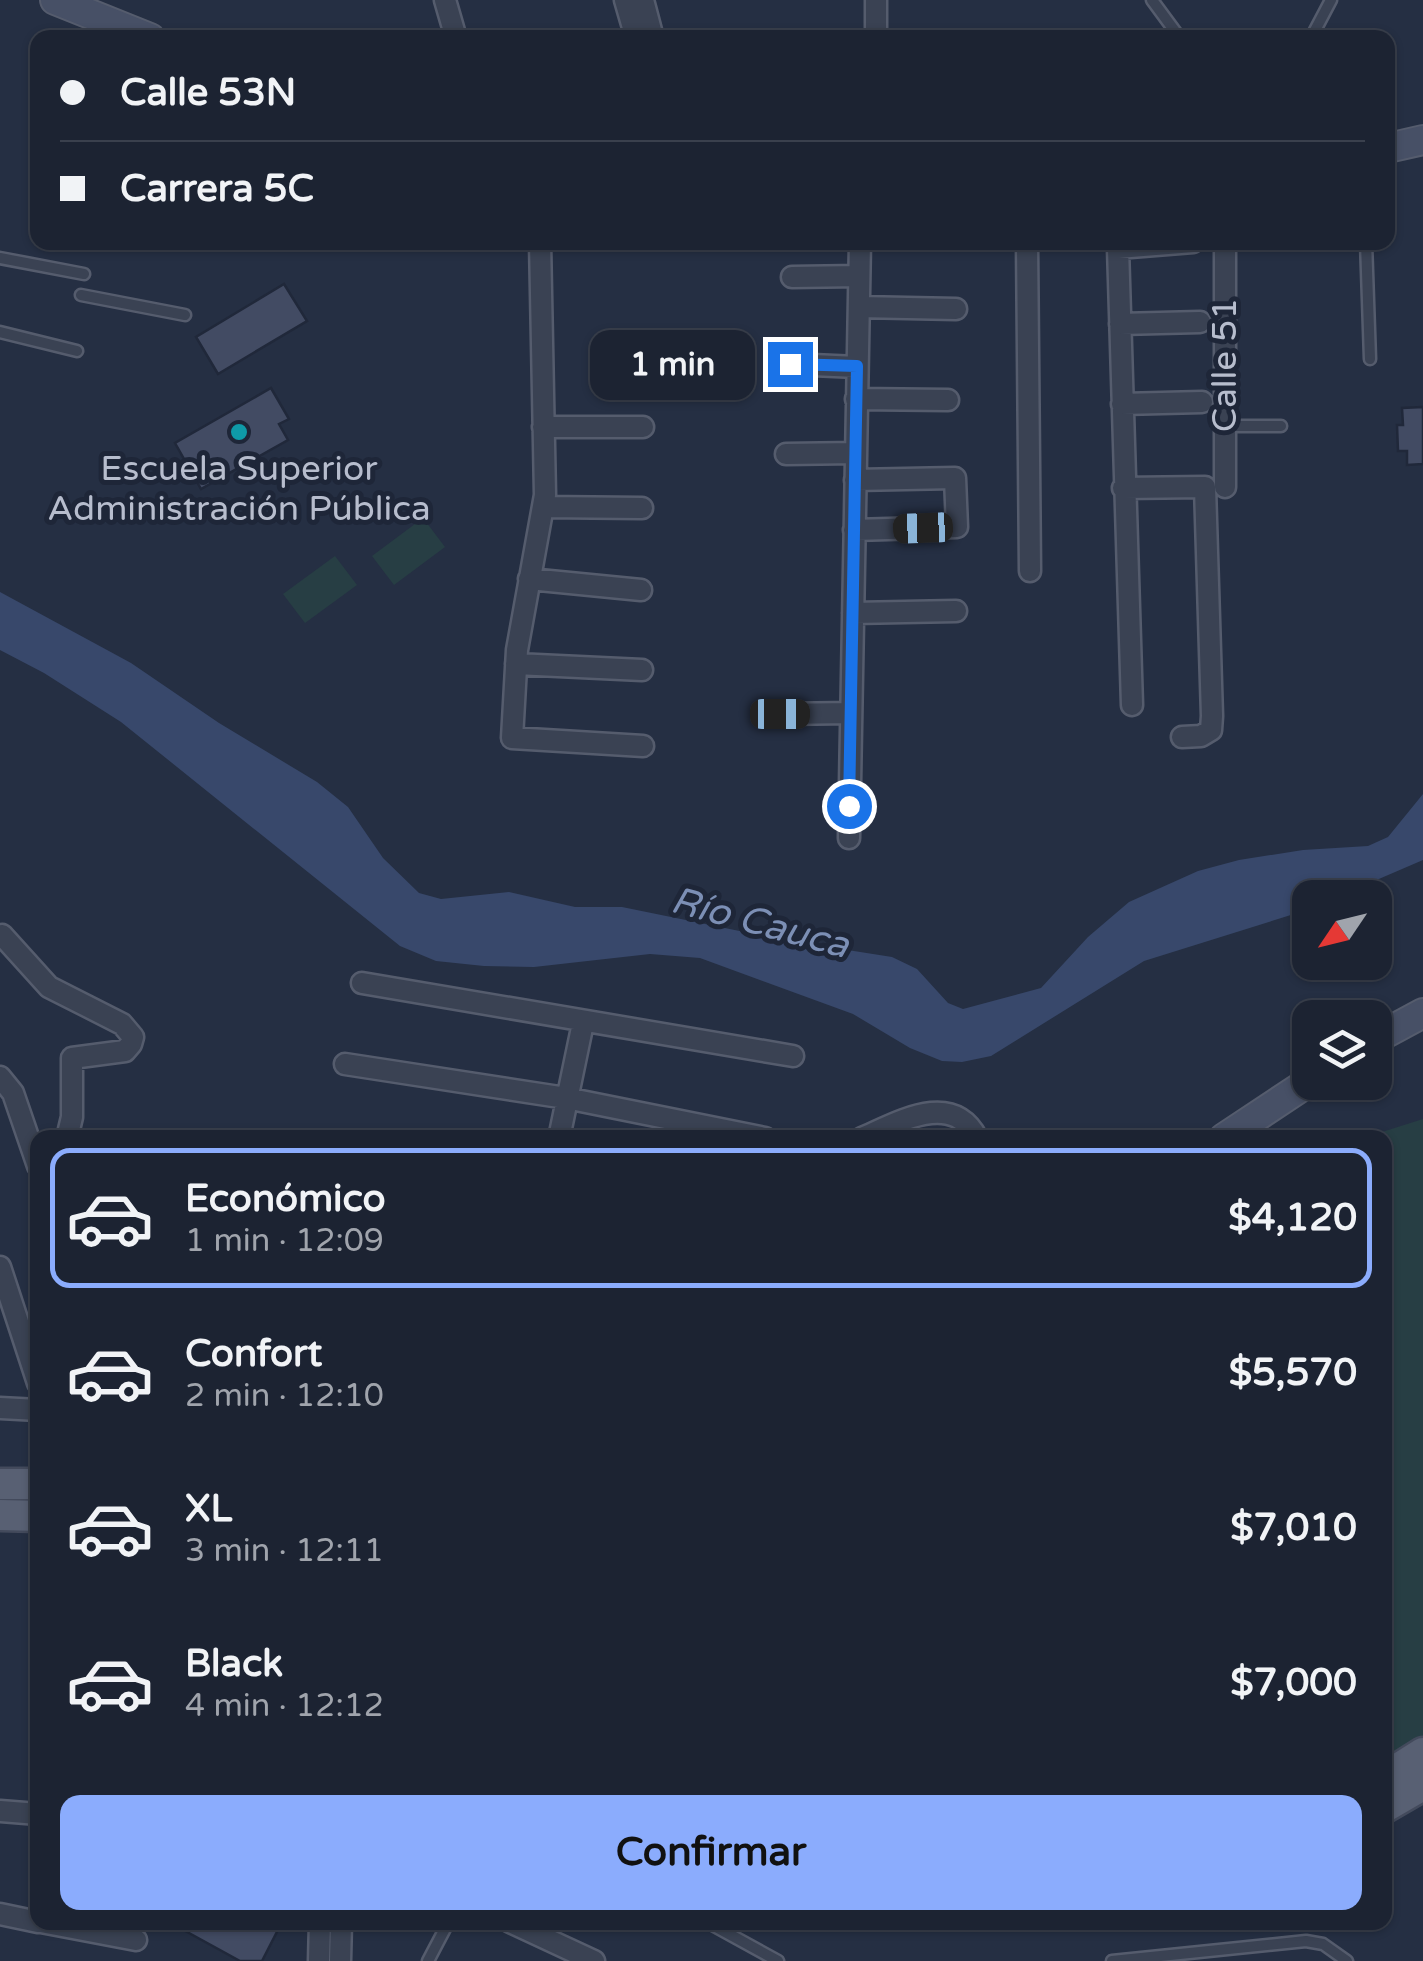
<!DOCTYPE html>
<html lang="es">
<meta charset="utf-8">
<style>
:root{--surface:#1c2332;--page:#292f3e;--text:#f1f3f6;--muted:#a0a4ac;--line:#3a404d;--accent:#8bacfd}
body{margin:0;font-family:"Varela Round",sans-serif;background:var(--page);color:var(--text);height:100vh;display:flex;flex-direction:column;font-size:38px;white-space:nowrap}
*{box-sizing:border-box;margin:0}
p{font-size:32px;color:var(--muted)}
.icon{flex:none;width:55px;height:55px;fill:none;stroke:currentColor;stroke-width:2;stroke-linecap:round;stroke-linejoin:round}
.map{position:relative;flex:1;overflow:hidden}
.panel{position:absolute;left:30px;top:1130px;width:1362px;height:800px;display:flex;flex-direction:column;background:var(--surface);border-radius:20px;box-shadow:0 2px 8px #0004,0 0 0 2px var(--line)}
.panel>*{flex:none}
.guide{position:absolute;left:30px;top:30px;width:1365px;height:220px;border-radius:20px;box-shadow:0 2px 8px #0004,0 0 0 2px var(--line);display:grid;align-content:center;height:220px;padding:0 30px;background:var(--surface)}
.needle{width:65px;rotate:235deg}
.tools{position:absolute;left:1292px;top:880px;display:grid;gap:20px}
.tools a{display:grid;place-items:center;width:100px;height:100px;border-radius:20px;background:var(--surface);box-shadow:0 2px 8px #0004,0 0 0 2px var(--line);font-size:50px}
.end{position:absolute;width:45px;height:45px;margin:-22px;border:12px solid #1a73e8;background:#fff;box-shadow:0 0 0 5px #fff}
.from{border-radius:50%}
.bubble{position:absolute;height:70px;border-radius:20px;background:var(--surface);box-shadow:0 2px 8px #0004,0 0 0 2px var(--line);font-size:32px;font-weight:700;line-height:70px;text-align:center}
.car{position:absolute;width:30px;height:60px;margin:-30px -15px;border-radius:12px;box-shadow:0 0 8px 2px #0007;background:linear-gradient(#222 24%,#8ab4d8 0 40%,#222 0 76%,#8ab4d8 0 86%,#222 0)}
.guide b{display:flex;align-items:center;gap:35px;height:95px;font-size:38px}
.guide b+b{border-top:2px solid var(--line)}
.guide i{width:25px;height:25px;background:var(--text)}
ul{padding:18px 0 0;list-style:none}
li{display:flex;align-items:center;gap:30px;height:140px;margin:0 20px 15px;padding:0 10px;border:5px solid transparent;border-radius:20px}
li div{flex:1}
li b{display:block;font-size:38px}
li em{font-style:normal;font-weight:700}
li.selected{border-color:var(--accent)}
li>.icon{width:90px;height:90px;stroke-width:1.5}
.primary-button{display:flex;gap:20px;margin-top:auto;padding:20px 30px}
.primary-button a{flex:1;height:115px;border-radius:20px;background:var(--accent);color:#111;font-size:40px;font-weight:700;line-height:115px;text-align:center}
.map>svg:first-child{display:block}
.green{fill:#273e44}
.water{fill:#38486b}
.building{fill:#424b63;stroke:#20283a;stroke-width:2.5}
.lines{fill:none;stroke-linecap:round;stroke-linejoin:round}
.service-casing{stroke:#555c6d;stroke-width:15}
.minor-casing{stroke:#555c6d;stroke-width:25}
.secondary-casing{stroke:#555c6d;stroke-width:32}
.primary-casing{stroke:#434a5c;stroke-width:35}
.service{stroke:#3a4253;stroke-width:10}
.minor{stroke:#3a4253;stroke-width:20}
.secondary{stroke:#475066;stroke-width:28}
.primary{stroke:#586073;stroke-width:30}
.route{stroke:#1a73e8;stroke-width:12}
.culture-dot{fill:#0f9aa8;stroke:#1e2638;stroke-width:4}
.labels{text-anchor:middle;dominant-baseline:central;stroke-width:10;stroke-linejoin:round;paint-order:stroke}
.street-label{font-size:35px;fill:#b7bdcd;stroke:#1e2638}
.poi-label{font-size:35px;fill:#b7bdcd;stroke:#1e2638}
.water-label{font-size:38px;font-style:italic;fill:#7c8fb5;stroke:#1e2638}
</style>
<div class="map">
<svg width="1423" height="1961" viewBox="0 0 1423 1961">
<rect width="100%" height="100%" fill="#252f43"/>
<!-- green -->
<path class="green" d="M 423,518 L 445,547 L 394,585 L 372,556 Z
M 335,556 L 357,585 L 305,623 L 283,594 Z
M 1423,1119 L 1423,1740 L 1385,1758 L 1385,1138 L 1363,1138 Z"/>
<!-- water -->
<path class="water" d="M 0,592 L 131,663 L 219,723 L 317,782 L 348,807 L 383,858 L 419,893 L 441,899 L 509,892 L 575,907 L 622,907 L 784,940 L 892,957 L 917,969 L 948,1003 L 963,1009 L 1041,988 L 1088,937 L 1129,902 L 1198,871 L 1239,860 L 1303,850 L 1368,846 L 1388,837 L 1423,794 L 1423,860 L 1337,897 L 1310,898 L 1310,909 L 1144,961 L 991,1056 L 962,1062 L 942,1061 L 910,1048 L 853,1014 L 700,958 L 650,954 L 534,967 L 484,966 L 436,961 L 400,946 L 121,722 L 44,673 L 0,650 Z"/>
<!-- building -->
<path class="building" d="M 284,284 L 307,321 L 218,374 L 196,337 Z
M 271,388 L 289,419 L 279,424 L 288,440 L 201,489 L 175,443 Z
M 1423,407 L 1423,464 L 1407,465 L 1407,451 L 1398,451 L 1397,425 L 1403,425 L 1402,408 Z
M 169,1922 L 282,1922 L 262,1961 L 240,1961 Z"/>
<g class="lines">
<defs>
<path id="service" d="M 1152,0 L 1180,38
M 1311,38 L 1331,0
M 1366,242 L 1370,359
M 0,258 L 84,274
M 81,295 L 185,315
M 0,332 L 77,351
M 1225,426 L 1281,426
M 707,1922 L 778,1961
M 428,1961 L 448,1923
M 1112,1961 L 1306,1941 L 1323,1944 L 1347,1961"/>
<path id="minor" d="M 445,0 L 456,38
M 625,0 L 636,38
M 643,0 L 653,38
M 876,0 L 876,38
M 540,242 L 545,495 L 517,650 L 512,738 L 643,746
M 1027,242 L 1030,571
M 1225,242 L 1225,487
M 792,277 L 859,276
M 859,307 L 956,309
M 1120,324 L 1200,322
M 790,364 L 857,367
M 856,399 L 948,400
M 1122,404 L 1202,402
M 543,427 L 643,427
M 786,454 L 855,453
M 1123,488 L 1205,487 L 1212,716 L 1211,730 L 1201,736 L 1182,737
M 543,507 L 642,508
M 854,530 L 957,527 L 955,478 L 855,480
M 529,579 L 641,590
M 853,613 L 956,611
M 516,664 L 642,670
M 1132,705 L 1118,248 L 1193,242
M 780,714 L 851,713
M 849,838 L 860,242
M 2,935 L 49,987 L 122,1024 L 133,1037 L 131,1044 L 125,1051 L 72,1058 L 72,1117 L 67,1138
M 362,983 L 793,1056
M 345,1064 L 566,1098 L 765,1138
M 0,1077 L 13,1093 L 38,1166
M 559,1138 L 583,1023
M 862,1138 C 899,1122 952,1090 977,1138
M 0,1267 L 38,1383
M 0,1408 L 38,1410
M 0,1811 L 38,1814
M 0,1914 L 38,1922
M 41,1922 L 136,1940
M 510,1922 L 594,1961
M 319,1961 L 320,1922
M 340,1961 L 341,1922"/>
<path id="secondary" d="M 55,0 L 150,38
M 1388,148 L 1423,140
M 1375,1039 L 1423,1013
M 1224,1138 L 1310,1081"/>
<path id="primary" d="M 0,1484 L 38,1484
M 0,1515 L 38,1516
M 1385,1777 L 1423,1753
M 1385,1807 L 1423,1785"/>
</defs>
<!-- service casing -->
<use href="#service" class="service-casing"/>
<!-- minor casing -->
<use href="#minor" class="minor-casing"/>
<!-- secondary casing -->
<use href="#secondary" class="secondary-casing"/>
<!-- primary casing -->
<use href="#primary" class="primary-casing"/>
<!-- service -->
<use href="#service" class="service"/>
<!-- minor -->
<use href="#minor" class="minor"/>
<!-- secondary -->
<use href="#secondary" class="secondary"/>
<!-- primary -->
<use href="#primary" class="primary"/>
</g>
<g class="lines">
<!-- route -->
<path class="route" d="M 790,364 L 857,366 L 849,806"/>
</g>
<!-- markers -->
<circle class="culture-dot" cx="239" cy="432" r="10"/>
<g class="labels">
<!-- street labels -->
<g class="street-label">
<text transform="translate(1225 365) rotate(-90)">Calle 51</text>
</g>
<!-- poi labels -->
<g class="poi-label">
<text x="239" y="469">Escuela Superior<tspan x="239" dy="40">Administración Pública</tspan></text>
</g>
<!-- water labels -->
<g class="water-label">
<text transform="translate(760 923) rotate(15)">Río Cauca</text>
</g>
</g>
</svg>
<div class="tools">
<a><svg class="needle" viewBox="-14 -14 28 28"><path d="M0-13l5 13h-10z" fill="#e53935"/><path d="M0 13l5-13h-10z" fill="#a0a4ac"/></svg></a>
<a><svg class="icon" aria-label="layers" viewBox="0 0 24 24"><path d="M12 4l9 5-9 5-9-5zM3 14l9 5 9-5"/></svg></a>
</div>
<i class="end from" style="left:849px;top:806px"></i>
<i class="end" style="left:790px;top:364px"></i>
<div class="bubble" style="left:590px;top:330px;width:165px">1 min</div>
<i class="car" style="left:923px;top:528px;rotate:268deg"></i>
<i class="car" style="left:780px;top:714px;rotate:90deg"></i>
<div class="guide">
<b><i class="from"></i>Calle 53N</b>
<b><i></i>Carrera 5C</b>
</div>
<section class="panel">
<ul>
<li class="selected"><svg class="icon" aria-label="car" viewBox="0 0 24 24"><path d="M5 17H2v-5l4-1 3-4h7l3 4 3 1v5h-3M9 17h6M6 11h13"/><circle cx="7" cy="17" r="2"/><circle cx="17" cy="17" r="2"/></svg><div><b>Económico</b><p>1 min · 12:09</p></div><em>$4,120</em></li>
<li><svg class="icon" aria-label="car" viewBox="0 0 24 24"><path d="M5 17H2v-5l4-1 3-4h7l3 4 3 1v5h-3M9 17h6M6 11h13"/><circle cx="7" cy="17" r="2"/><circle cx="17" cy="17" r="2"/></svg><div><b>Confort</b><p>2 min · 12:10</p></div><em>$5,570</em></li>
<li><svg class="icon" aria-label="car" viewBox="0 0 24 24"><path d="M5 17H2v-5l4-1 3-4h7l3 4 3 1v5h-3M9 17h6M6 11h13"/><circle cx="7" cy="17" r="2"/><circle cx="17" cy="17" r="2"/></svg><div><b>XL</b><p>3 min · 12:11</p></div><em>$7,010</em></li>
<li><svg class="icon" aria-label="car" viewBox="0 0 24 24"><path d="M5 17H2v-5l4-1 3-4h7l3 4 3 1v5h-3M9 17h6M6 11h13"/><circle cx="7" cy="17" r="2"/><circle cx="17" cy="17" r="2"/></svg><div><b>Black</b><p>4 min · 12:12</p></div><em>$7,000</em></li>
</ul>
<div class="primary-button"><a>Confirmar</a></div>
</section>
</div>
